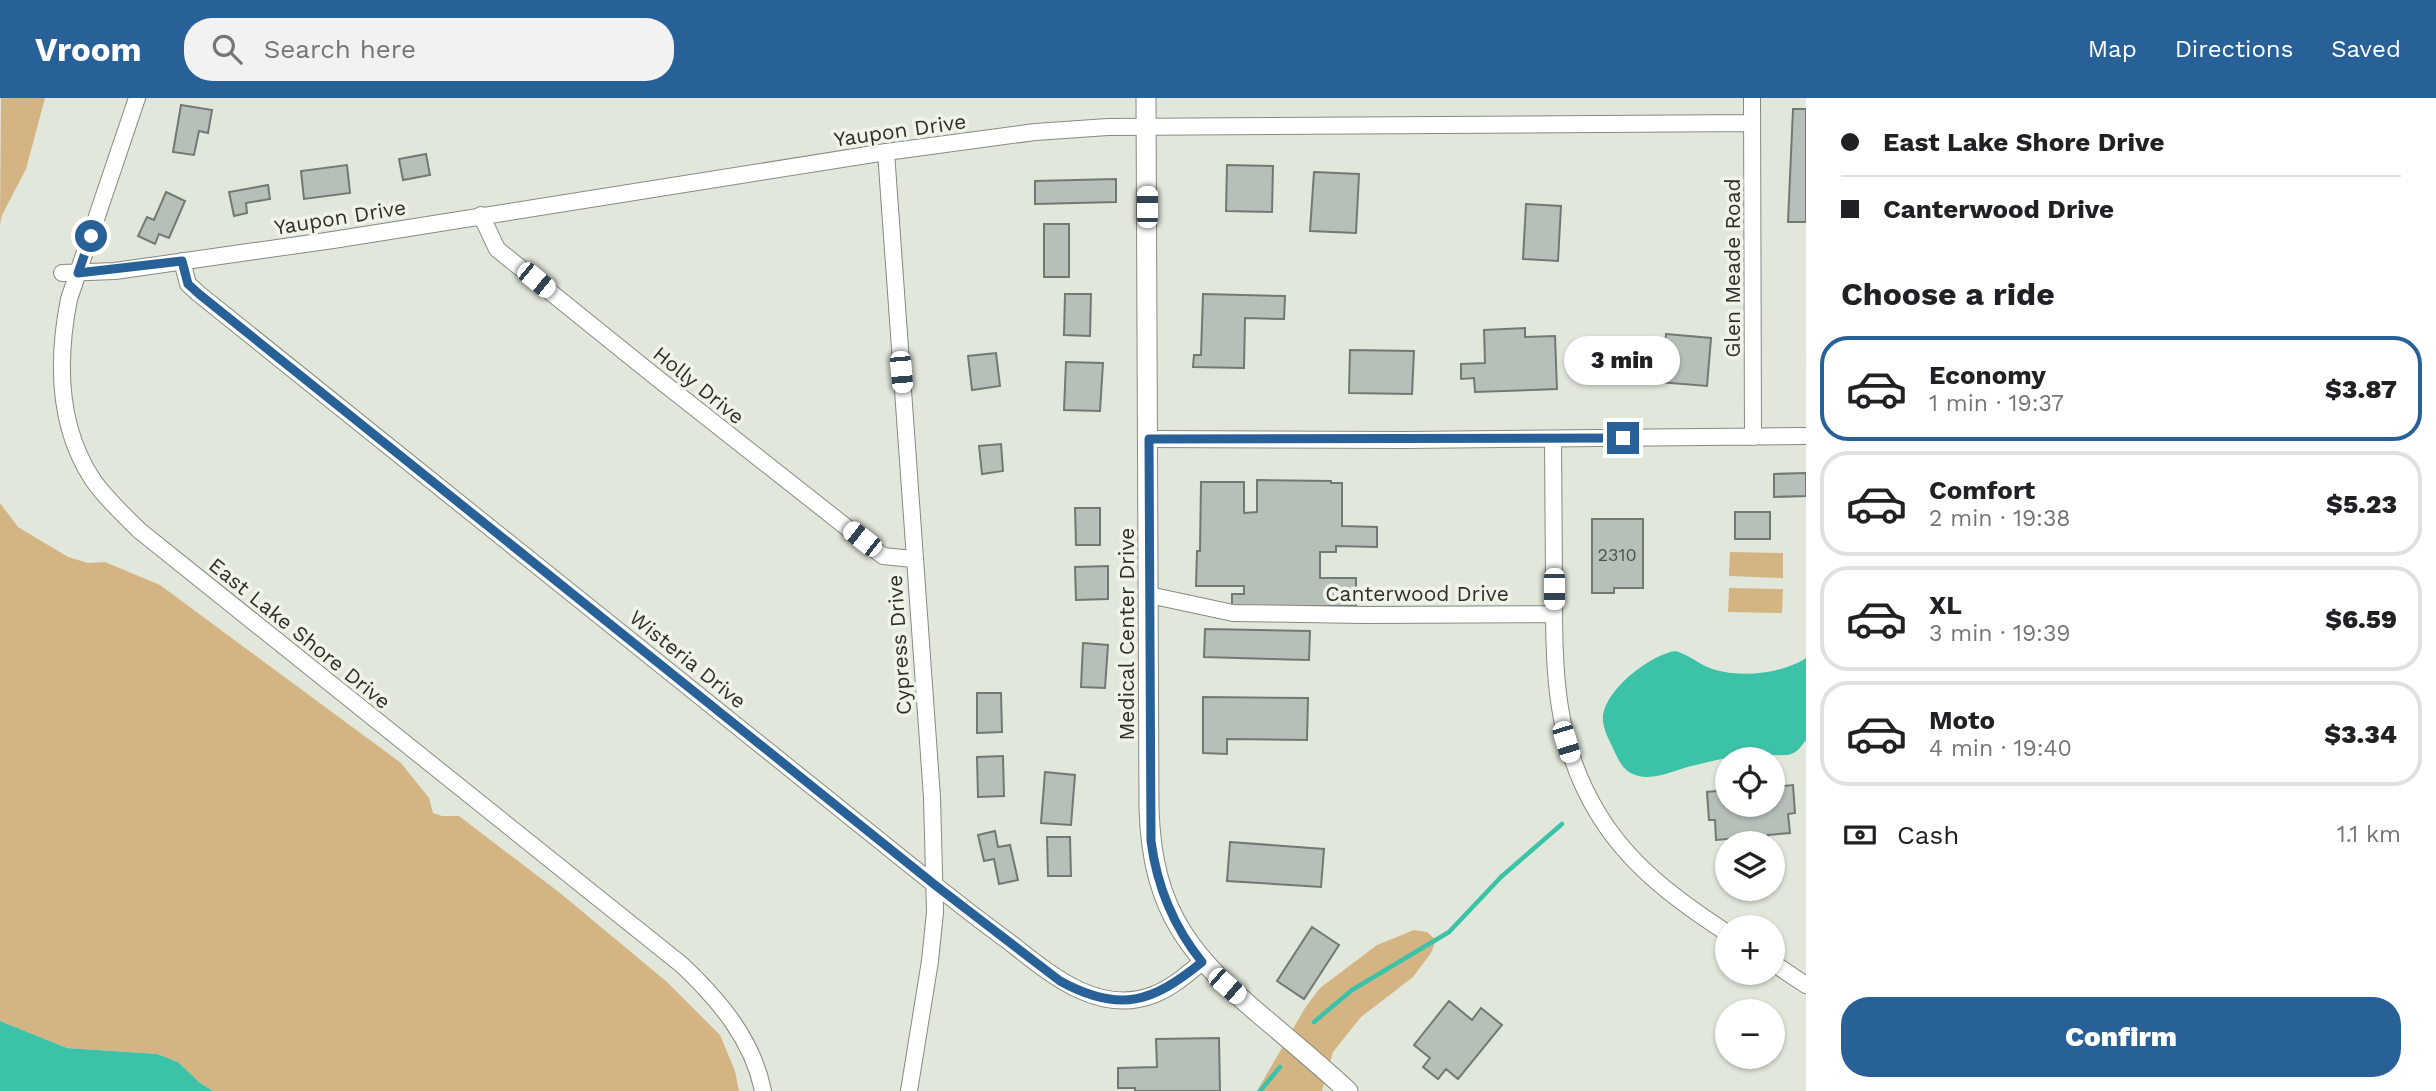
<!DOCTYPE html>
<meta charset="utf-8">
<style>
:root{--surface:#fff;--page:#f2f2f2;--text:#202124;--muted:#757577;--line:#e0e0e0;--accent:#286098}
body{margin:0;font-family:"Work Sans",sans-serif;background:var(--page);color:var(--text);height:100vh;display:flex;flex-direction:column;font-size:26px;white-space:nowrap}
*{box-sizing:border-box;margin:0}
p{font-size:23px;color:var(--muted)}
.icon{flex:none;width:38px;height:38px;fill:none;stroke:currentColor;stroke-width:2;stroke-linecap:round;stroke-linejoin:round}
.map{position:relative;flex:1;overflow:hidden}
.drawer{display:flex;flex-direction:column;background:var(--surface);width:630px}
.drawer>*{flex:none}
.hud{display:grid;align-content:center;height:154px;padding:0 35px;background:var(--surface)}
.tools{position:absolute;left:1715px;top:649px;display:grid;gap:14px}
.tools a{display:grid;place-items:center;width:70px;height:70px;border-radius:50%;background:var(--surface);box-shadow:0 2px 5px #0004;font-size:35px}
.end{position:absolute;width:32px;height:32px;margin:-16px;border:9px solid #286098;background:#fff;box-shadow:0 0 0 4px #fff}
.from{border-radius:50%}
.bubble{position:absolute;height:49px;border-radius:24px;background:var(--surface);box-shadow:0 2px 5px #0004;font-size:23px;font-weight:800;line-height:49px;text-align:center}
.car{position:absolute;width:21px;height:42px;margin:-21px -10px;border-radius:9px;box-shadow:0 0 5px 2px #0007;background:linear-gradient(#fff 24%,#345 0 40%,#fff 0 76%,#345 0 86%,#fff 0)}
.hud b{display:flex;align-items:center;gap:24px;height:66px;font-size:26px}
.hud b+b{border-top:2px solid var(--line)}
.hud i{width:18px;height:18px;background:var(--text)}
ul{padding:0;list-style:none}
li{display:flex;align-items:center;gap:21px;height:105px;margin:0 14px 10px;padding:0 21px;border:4px solid var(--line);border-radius:28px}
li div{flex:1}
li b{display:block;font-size:26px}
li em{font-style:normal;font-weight:800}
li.active{border-color:var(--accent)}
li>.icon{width:63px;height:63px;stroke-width:1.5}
h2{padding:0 35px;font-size:32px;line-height:84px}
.pay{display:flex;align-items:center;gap:18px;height:77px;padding:0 35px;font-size:26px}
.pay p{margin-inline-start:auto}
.action{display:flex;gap:14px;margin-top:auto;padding:14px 35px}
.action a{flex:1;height:80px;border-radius:28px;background:var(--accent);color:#fff;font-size:28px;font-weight:800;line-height:80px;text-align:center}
header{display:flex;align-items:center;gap:42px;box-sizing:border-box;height:98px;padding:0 35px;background:var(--accent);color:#fff}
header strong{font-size:33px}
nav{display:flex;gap:38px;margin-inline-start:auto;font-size:24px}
.search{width:490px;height:63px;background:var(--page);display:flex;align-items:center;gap:18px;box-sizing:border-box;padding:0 24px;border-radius:28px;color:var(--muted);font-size:26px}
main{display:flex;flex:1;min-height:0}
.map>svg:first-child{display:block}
.green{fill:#d4b483}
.water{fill:#3bc2a7}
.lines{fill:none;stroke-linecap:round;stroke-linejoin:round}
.stream{stroke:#3bc2a7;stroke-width:4.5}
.building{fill:#b6c0b8;stroke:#707a72;stroke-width:2}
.minor-casing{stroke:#868b80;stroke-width:18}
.tertiary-casing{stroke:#868b80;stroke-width:21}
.minor{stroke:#fff;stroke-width:16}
.tertiary{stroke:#fff;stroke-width:19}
.route{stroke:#286098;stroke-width:9}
.labels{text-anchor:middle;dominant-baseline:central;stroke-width:7;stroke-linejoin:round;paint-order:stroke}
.number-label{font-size:18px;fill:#4f534e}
.street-label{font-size:21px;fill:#2d2f2b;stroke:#eff4e9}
</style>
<header>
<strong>Vroom</strong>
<div class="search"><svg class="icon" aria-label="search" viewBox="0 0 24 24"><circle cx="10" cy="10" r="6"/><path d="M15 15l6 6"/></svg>Search here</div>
<nav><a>Map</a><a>Directions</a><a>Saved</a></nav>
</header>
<main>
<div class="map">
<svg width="1806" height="993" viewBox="0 0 1806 993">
<rect width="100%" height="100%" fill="#e2e7db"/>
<!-- green -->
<path class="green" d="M 1,0 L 45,0 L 26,71 L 2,117 L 0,127 Z
M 0,405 L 18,429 L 68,459 L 88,465 L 105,464 L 160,487 L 401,665 L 429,700 L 433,715 L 442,718 L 459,718 L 560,795 L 667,884 L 720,937 L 735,973 L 739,993 L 213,993 L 200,985 L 178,964 L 157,956 L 67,950 L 0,923 Z
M 1730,454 L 1783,455 L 1783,480 L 1729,478 Z
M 1729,490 L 1783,491 L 1782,515 L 1728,514 Z
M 1414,832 L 1427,834 L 1436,842 L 1431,855 L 1413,879 L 1361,919 L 1333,954 L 1322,993 L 1257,993 L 1305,910 L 1320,890 L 1377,847 Z"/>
<!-- water -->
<path class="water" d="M 1675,553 C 1687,556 1695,563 1705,568 C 1733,581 1781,577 1806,560 L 1806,642 C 1802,647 1798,654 1791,656 C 1781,659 1769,656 1759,656 C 1738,657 1716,662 1696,667 C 1675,671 1649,687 1629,674 C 1621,669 1616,657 1612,648 C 1608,640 1604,632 1603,623 C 1601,594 1650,557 1675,553 Z
M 0,923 L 67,950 L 157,956 L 178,964 L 200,985 L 213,993 L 0,993 Z"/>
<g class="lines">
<!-- stream -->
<path class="stream" d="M 1314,924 L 1352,892 L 1449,834 L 1501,779 L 1562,726
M 1260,993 L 1280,969"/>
</g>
<!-- building -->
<path class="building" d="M 181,7 L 212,12 L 208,35 L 199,33 L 194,57 L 173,54 Z
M 1793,11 L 1806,11 L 1806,124 L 1788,124 Z
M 426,56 L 430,77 L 403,82 L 399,61 Z
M 347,67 L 350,95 L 304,101 L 301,73 Z
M 1227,67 L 1273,68 L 1272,114 L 1226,113 Z
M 1314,74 L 1359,76 L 1356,135 L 1310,133 Z
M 1116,81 L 1116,104 L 1035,106 L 1035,83 Z
M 268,87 L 270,101 L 246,105 L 247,115 L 234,118 L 229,94 Z
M 166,94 L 185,103 L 169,140 L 159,136 L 155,146 L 138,138 L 147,119 L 154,122 Z
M 1526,106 L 1561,108 L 1558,163 L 1523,161 Z
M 1044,126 L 1069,126 L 1069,179 L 1044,179 Z
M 1065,196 L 1091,196 L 1090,238 L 1064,237 Z
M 1203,196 L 1285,198 L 1284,221 L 1245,220 L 1244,270 L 1193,269 L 1194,257 L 1201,257 Z
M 1525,230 L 1525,239 L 1555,238 L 1557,291 L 1475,294 L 1474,280 L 1461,281 L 1461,266 L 1485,265 L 1484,232 Z
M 1666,236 L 1711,240 L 1707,288 L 1647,283 L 1649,260 L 1664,261 Z
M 1350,252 L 1414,253 L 1412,296 L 1349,295 Z
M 996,255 L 1000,288 L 972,292 L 968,258 Z
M 1066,264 L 1103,265 L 1100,313 L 1064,312 Z
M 1001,346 L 1003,373 L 982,376 L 979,348 Z
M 1806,375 L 1806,398 L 1774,399 L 1774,376 Z
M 1257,382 L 1331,383 L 1331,385 L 1342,385 L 1342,428 L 1377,429 L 1377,449 L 1336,448 L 1336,454 L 1320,454 L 1320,480 L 1356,480 L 1356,508 L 1232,508 L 1232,496 L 1244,496 L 1244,488 L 1196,488 L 1197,453 L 1200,453 L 1201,384 L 1244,384 L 1244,415 L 1257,414 Z
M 1075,410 L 1100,410 L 1100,447 L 1076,447 Z
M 1735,414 L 1770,414 L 1770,441 L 1735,441 Z
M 1592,421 L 1643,421 L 1643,490 L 1614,490 L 1614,495 L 1592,495 Z
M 1108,468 L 1108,501 L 1076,502 L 1075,469 Z
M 1205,531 L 1310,533 L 1309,562 L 1204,559 Z
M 1083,545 L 1108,547 L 1105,590 L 1081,589 Z
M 977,595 L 1001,595 L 1002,634 L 977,635 Z
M 1203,599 L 1308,600 L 1307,642 L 1227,641 L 1227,656 L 1203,655 Z
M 1003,658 L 1004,698 L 978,699 L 977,659 Z
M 1045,674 L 1075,677 L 1071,727 L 1041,725 Z
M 1793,687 L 1795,715 L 1788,716 L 1790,735 L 1768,737 L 1768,741 L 1740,743 L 1740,740 L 1716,742 L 1715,722 L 1709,722 L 1707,694 L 1727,692 L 1727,707 L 1773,707 L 1773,689 Z
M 995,733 L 998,749 L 1010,747 L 1018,782 L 999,786 L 994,761 L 984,763 L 978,737 Z
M 1047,739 L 1070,739 L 1071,778 L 1048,778 Z
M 1230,744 L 1324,751 L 1321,789 L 1227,783 Z
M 1312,829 L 1339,847 L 1304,901 L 1277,883 Z
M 1449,903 L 1472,922 L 1481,910 L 1502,927 L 1458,981 L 1446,971 L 1438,981 L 1423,969 L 1430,960 L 1414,947 Z
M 1219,940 L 1220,993 L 1135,993 L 1135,990 L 1118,990 L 1118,970 L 1157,969 L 1156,941 Z"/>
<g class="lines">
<defs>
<path id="minor" d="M 137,0 L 69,201 C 57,262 57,328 93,382 C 106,401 124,417 140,433 L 682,867 C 719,902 753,942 763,993
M 1752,0 L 1753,339
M 886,54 L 932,699 L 935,814 L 930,863 L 909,993
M 481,117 L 497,151 L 652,276 L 883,458 L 913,461
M 182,163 L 188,186 L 199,196 L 935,787 C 959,806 983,825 1008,843 C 1049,875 1097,918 1153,897 C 1172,890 1187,876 1202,864
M 62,175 L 115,173 L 333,142 L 886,54 L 1035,34 L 1108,29 L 1752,25
M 1149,341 L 1405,342 L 1806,338
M 1553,341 C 1553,389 1554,437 1554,485 C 1554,569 1553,643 1599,717 C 1630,768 1678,803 1727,835
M 1149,497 L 1233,515 L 1365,517 L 1554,516
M 1773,865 L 1806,887"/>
<path id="tertiary" d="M 1146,0 L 1149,710 C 1152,817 1193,861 1271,926 C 1297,948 1323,970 1348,993"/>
</defs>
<!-- minor casing -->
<use href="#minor" class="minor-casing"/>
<!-- tertiary casing -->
<use href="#tertiary" class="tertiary-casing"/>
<!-- minor -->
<use href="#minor" class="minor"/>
<!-- tertiary -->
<use href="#tertiary" class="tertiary"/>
</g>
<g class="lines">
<!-- route -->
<path class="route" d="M 91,138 L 78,175 L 182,163 L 188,186 L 199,196 L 935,787 L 1060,883 C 1120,916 1153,904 1202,864 C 1173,828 1157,789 1151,743 L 1149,341 L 1623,340"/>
</g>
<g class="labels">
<!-- number labels -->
<g class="number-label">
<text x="1617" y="456">2310</text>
</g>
<!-- street labels -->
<g class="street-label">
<text transform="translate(900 32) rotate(-8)">Yaupon Drive</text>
<text transform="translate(340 119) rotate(-9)">Yaupon Drive</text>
<text transform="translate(1732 170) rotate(-90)">Glen Meade Road</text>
<text transform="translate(699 287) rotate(39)">Holly Drive</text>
<text x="1417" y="495">Canterwood Drive</text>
<text transform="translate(300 535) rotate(39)">East Lake Shore Drive</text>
<text transform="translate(1126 536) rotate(-90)">Medical Center Drive</text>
<text transform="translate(899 547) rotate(-94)">Cypress Drive</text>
<text transform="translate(688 561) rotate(39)">Wisteria Drive</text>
</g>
</g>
</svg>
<div class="tools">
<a><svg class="icon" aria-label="locate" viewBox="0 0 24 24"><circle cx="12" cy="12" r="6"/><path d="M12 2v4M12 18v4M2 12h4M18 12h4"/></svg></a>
<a><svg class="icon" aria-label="layers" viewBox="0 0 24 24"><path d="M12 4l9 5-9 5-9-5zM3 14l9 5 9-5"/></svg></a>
<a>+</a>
<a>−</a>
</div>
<i class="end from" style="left:91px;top:138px"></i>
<i class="end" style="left:1623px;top:340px"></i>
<div class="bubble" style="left:1564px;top:238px;width:116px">3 min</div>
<i class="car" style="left:1147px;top:109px;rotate:0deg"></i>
<i class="car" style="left:536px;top:182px;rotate:129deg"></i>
<i class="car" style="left:901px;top:274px;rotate:175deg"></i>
<i class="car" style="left:862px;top:441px;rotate:308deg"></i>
<i class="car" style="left:1554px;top:491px;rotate:180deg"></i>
<i class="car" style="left:1566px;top:644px;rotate:163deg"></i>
<i class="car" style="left:1227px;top:888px;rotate:131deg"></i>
</div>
<section class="drawer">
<div class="hud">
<b><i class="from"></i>East Lake Shore Drive</b>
<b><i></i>Canterwood Drive</b>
</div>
<h2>Choose a ride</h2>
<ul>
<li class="active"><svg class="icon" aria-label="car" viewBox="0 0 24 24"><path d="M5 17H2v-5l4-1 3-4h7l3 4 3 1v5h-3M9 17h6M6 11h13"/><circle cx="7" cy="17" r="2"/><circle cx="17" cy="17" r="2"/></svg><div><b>Economy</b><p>1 min · 19:37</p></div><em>$3.87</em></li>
<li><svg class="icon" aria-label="car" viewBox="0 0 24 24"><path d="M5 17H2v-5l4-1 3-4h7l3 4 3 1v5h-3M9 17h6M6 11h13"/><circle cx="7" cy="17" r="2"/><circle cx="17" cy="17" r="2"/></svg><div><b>Comfort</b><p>2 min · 19:38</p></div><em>$5.23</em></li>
<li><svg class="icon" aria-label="car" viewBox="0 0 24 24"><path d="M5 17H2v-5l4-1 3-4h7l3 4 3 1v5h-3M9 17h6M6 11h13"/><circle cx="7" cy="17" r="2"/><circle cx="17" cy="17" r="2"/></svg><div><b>XL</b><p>3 min · 19:39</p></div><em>$6.59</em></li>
<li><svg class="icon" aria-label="car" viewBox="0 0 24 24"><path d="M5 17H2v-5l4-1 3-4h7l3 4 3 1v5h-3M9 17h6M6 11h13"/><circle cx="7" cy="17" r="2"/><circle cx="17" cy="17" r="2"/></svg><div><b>Moto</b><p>4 min · 19:40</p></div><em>$3.34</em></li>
</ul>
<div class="pay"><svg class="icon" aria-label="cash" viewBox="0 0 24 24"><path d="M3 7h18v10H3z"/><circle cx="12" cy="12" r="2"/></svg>Cash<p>1.1 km</p></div>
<div class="action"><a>Confirm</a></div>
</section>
</main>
